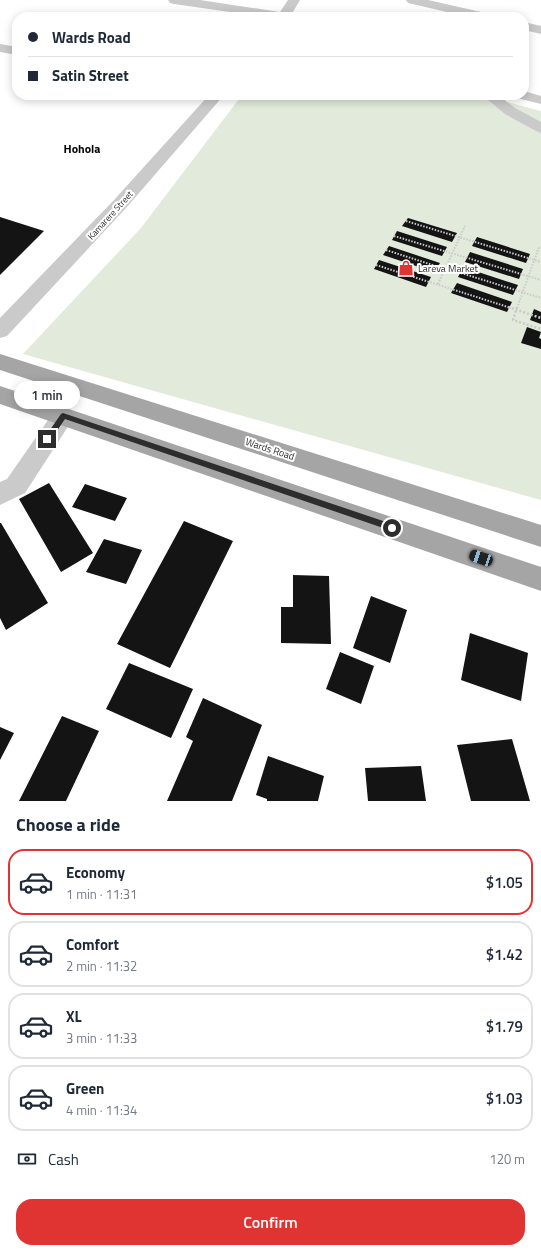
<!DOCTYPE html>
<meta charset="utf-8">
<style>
:root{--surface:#fff;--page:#f2f2f3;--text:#1f2937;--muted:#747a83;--line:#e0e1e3;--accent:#e03433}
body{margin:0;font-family:"Titillium Web",sans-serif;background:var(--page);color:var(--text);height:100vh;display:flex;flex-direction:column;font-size:15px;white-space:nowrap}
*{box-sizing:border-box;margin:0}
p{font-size:13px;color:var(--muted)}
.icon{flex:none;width:22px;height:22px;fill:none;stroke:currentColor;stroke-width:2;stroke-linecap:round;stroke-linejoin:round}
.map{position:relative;height:801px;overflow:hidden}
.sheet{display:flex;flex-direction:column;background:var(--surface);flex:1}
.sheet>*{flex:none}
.banner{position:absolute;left:12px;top:12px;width:517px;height:88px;border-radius:16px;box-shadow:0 2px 10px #0003;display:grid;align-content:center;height:88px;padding:0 16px;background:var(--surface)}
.end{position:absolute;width:18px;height:18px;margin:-9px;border:5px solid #2d2d2d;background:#fff;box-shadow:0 0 0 2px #fff}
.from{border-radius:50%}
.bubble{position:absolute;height:28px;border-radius:14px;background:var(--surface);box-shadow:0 2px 10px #0003;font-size:13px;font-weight:600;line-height:28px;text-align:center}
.car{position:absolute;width:12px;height:24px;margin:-12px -6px;border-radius:5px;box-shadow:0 0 3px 1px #0007;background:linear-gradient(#222 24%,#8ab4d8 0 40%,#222 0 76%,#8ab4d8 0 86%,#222 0)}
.banner b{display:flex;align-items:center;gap:14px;height:38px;font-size:15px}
.banner b+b{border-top:1px solid var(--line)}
.banner i{width:10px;height:10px;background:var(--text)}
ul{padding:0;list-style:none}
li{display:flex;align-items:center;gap:12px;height:66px;margin:0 8px 6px;padding:0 8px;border:2px solid var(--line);border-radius:16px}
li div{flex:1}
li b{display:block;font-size:15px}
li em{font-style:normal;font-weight:600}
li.on{border-color:var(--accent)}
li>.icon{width:36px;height:36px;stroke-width:1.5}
h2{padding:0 16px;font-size:18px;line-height:48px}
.pay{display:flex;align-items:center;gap:10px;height:44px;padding:0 16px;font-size:15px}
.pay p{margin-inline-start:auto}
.button{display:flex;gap:8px;margin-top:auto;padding:8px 16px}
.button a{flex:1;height:46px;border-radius:16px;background:var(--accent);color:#fff;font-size:16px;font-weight:600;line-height:46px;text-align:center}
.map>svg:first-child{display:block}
.green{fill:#e2eadb}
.building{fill:#141414}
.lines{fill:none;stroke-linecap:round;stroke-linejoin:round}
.path-far1{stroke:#cacaca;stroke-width:2;stroke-dasharray:1.5 1.5;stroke-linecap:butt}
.path{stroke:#cacaca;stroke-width:2.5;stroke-dasharray:2 2;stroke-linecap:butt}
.minor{fill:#cacaca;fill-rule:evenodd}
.major{fill:#a5a5a5;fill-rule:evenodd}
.route{fill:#2d2d2d}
.labels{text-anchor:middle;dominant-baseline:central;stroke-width:4;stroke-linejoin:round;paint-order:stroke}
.far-street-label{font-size:9px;fill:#2d2d2d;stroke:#fff}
.poi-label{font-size:10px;fill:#2d2d2d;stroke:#fff;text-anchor:start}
.street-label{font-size:10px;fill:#2d2d2d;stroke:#fff}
.far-district-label{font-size:12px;font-weight:bold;fill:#000;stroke:#fff}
</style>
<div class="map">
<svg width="541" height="801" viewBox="0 0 541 801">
<rect width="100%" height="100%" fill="#fff"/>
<!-- green -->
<path class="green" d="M 242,95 L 481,95 L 541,111 L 541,500 L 23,354 L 141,228 Z"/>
<!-- building -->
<path class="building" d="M 0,217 L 44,231 L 0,275 Z
M 408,218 L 457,233 L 452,242 L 402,226 Z
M 397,231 L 447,247 L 442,256 L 392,240 Z
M 477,237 L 530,254 L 526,263 L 472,246 Z
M 389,246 L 440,263 L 434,272 L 383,255 Z
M 470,252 L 523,269 L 519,279 L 465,262 Z
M 379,260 L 431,277 L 426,287 L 374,269 Z
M 463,267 L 518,285 L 513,295 L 458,277 Z
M 457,283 L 512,302 L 507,312 L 451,293 Z
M 534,309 L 541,312 L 541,324 L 530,320 Z
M 527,327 L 541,332 L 539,338 L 541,339 L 541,349 L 521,343 Z
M 49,483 L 93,553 L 61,572 L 19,499 Z
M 85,484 L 127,498 L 115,521 L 72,507 Z
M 184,521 L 233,541 L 170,668 L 117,644 Z
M 0,523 L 1,523 L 48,603 L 6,630 L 0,618 Z
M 104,539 L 142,550 L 126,584 L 86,572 Z
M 293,575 L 329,576 L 331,644 L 281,643 L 281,607 L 293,607 Z
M 371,596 L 407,610 L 390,663 L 353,648 Z
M 470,633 L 528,653 L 521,701 L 461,680 Z
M 340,652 L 374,666 L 361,704 L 326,689 Z
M 129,663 L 193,689 L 171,738 L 106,709 Z
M 203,698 L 262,725 L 232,801 L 167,801 L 193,741 L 186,737 Z
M 62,716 L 99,731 L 66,801 L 19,801 Z
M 0,727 L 14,733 L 0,760 Z
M 512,739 L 530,801 L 471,801 L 457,745 Z
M 268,756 L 324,776 L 318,801 L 267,801 L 267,799 L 256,795 Z
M 421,766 L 426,801 L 368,801 L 365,768 Z"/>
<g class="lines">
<!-- path-far1 -->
<path class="path-far1" d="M 406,221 L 541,262
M 394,236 L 541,280
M 386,250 L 445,269
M 376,265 L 511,308
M 461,273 L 541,298
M 438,284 L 465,226
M 517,308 L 539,247"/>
<!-- path -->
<path class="path" d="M 508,307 L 541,318
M 517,307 L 513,320 L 541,329"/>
<!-- minor -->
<path class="minor" d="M 168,0 L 200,0 L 280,12 L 288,0 L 300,0 L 290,17 L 265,17 L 174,4 L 170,3 Z
M 406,0 L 428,0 L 490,14 L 491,17 L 469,17 L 408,3 Z
M 524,22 L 541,26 L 541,34 L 524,30 Z
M 0,44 L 17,47 L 17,55 L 0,52 Z
M 524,91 L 541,96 L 541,104 L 517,98 L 515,95 L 524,95 Z
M 209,95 L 224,95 L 126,208 L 7,336 L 0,338 L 0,318 L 114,200 Z
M 482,95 L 498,95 L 515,108 L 541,122 L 541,133 L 536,131 L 505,114 Z
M 63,407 L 71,410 L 74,416 L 71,422 L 25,493 L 0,505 L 0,482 L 7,479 L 55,410 Z"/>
<!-- major -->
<path class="major" d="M 0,354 L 541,525 L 541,547 L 0,370 Z
M 0,386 L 541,567 L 541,591 L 0,404 Z"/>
</g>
<!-- route -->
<path class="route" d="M 63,413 L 392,524 L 395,528 L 392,531 L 65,419 L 50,441 L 45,441 L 45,437 L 61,414 Z"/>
<!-- icons -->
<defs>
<symbol id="shop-bare" viewBox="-9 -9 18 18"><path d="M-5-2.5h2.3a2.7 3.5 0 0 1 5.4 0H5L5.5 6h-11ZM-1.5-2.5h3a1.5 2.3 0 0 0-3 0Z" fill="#e03433" stroke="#fff" stroke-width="2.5" paint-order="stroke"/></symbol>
</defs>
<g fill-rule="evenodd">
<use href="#shop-bare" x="395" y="257" width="22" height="22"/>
</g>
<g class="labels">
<!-- far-street labels -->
<g class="far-street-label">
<text transform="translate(110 215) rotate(-48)">Kamarere Street</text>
</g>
<!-- poi labels -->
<g class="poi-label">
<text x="418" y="268">Lareva Market</text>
</g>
<!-- street labels -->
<g class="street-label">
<text transform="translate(270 449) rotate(18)">Wards Road</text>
</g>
<!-- far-district labels -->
<g class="far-district-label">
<text x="82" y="148">Hohola</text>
</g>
</g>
</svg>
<i class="end from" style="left:392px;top:528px"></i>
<i class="end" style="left:47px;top:439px"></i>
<div class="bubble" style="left:14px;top:381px;width:66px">1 min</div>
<i class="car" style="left:481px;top:558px;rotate:289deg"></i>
<div class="banner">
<b><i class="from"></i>Wards Road</b>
<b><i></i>Satin Street</b>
</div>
</div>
<section class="sheet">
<h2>Choose a ride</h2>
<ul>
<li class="on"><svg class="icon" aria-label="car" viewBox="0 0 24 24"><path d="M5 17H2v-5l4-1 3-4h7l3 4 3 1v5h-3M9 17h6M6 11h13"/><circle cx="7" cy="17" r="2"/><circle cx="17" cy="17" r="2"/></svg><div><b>Economy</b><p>1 min · 11:31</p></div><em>$1.05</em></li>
<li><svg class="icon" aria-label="car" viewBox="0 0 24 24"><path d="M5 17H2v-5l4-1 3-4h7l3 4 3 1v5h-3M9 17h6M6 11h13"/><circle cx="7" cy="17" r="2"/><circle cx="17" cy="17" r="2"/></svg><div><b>Comfort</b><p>2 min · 11:32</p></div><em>$1.42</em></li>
<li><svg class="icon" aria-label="car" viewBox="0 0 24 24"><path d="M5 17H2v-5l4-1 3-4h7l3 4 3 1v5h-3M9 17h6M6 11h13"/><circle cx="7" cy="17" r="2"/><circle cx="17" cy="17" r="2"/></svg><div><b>XL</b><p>3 min · 11:33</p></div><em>$1.79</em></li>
<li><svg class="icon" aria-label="car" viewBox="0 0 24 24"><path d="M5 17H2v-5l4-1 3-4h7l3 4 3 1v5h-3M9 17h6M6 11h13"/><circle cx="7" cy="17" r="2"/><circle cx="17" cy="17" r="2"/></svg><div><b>Green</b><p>4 min · 11:34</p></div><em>$1.03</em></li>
</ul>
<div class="pay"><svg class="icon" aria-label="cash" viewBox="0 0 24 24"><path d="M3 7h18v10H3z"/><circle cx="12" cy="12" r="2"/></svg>Cash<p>120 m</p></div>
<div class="button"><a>Confirm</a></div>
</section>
